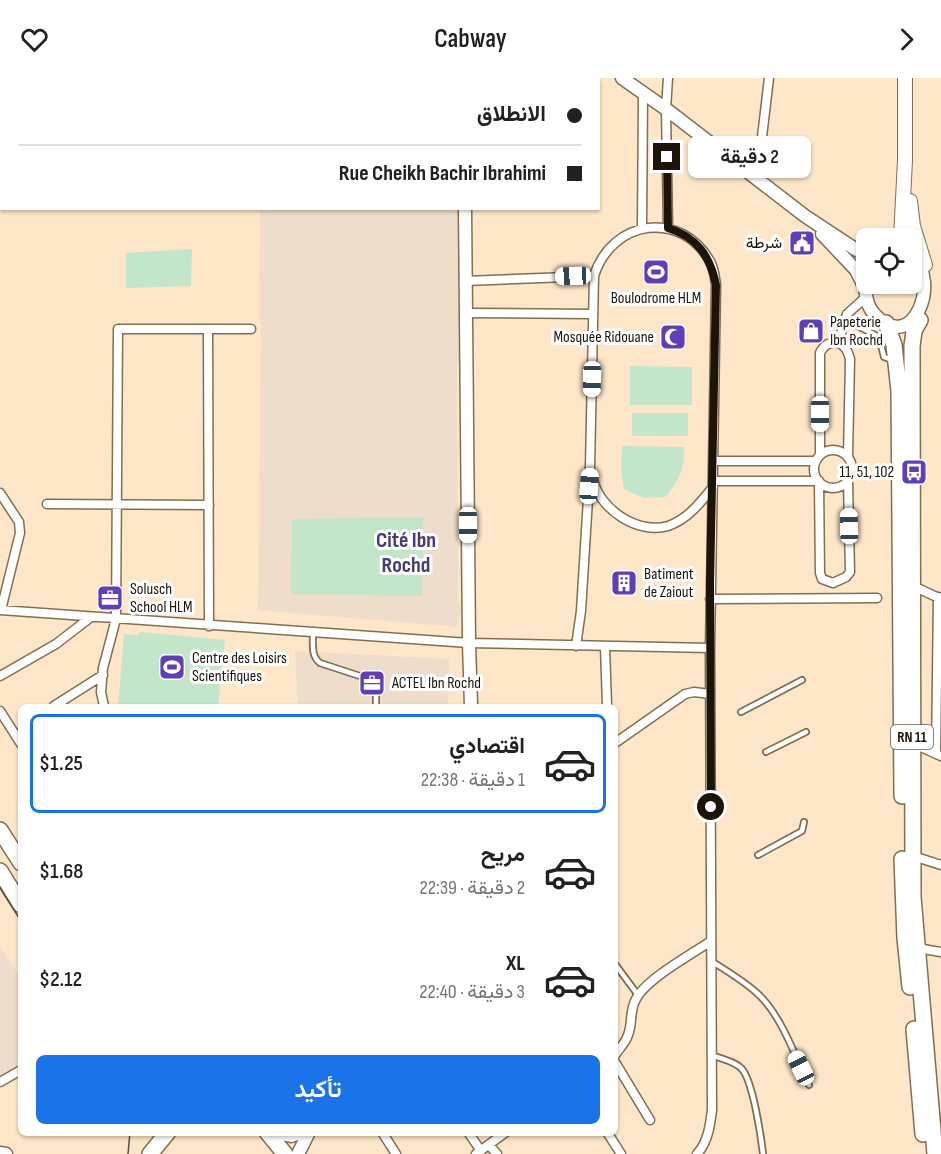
<!DOCTYPE html>
<html lang="ar">
<meta charset="utf-8">
<style>
:root{--surface:#fff;--page:#f2f2f2;--text:#202124;--muted:#757577;--line:#e0e0e0;--accent:#1a73e8}
body{margin:0;font-family:"Sofia Sans Condensed",Vazirmatn,sans-serif;background:var(--page);color:var(--text);direction:rtl;height:100vh;display:flex;flex-direction:column;font-size:22px;white-space:nowrap}
*{box-sizing:border-box;margin:0}
p{font-size:20px;color:var(--muted)}
.icon{flex:none;width:33px;height:33px;fill:none;stroke:currentColor;stroke-width:2;stroke-linecap:round;stroke-linejoin:round}
.map{position:relative;flex:1;overflow:hidden;direction:ltr}
.panel{position:absolute;left:18px;top:626px;width:600px;height:432px;display:flex;flex-direction:column;background:var(--surface);border-radius:9px;box-shadow:0 2px 4px #0004;direction:rtl}
.panel>*{flex:none}
.banner{position:absolute;left:0px;top:0px;width:600px;height:132px;box-shadow:0 2px 4px #0004;direction:rtl;display:grid;align-content:center;height:132px;padding:0 18px;background:var(--surface)}
.tools{position:absolute;left:856px;top:150px;display:grid;gap:12px}
.tools a{display:grid;place-items:center;width:66px;height:66px;border-radius:9px;background:var(--surface);box-shadow:0 2px 4px #0004;font-size:30px}
.end{position:absolute;width:27px;height:27px;margin:-14px;border:8px solid #1c1309;background:#fff;box-shadow:0 0 0 3px #fff}
.from{border-radius:50%}
.bubble{position:absolute;height:42px;border-radius:9px;background:var(--surface);box-shadow:0 2px 4px #0004;font-size:20px;font-weight:600;line-height:42px;text-align:center;direction:rtl}
.car{position:absolute;width:18px;height:36px;margin:-18px -9px;border-radius:8px;box-shadow:0 0 4px 2px #0007;background:linear-gradient(#fff 24%,#345 0 40%,#fff 0 76%,#345 0 86%,#fff 0)}
.banner b{display:flex;align-items:center;gap:21px;height:57px;font-size:22px}
.banner b+b{border-top:2px solid var(--line)}
.banner i{width:15px;height:15px;background:var(--text)}
ul{padding:10px 0 0;list-style:none}
li{display:flex;align-items:center;gap:18px;height:99px;margin:0 12px 9px;padding:0 6px;border:3px solid transparent;border-radius:9px}
li div{flex:1}
li b{display:block;font-size:22px}
li em{font-style:normal;font-weight:600}
li.active{border-color:var(--accent)}
li>.icon{width:54px;height:54px;stroke-width:1.5}
.primary-button{display:flex;gap:12px;margin-top:auto;padding:12px 18px}
.primary-button a{flex:1;height:69px;border-radius:9px;background:var(--accent);color:#fff;font-size:24px;font-weight:600;line-height:69px;text-align:center}
header{display:flex;justify-content:space-between;align-items:center;height:78px;padding:0 18px;background:var(--surface);font-size:27px;font-weight:600}
.map>svg:first-child{display:block}
.commercial{fill:#eeddcb}
.green{fill:#c3e5c9}
.lines{fill:none;stroke-linecap:round;stroke-linejoin:round}
.lane-casing{stroke:#836e53;stroke-width:8}
.street-casing{stroke:#836e53;stroke-width:11}
.secondary-casing{stroke:#836e53;stroke-width:15}
.primary-casing{stroke:#836e53;stroke-width:16}
.highway-casing{stroke:#836e53;stroke-width:18}
.lane{stroke:#fff;stroke-width:4.5}
.street{stroke:#fff;stroke-width:8}
.secondary{stroke:#fff;stroke-width:12}
.primary{stroke:#fff;stroke-width:14}
.highway{stroke:#fff;stroke-width:15}
.tram{stroke:#5d4f40;stroke-width:1.5}
.route{stroke:#1c1309;stroke-width:8}
.labels{text-anchor:middle;dominant-baseline:central;stroke-width:6;stroke-linejoin:round;paint-order:stroke}
.shield{fill:#fff;stroke:#605a53;stroke-width:1.5}
.shield-label{font-size:15px;font-weight:bold;fill:#1c1309}
.poi-label{font-size:16px;fill:#1c1309;stroke:#fff;text-anchor:start}
.district-label{font-size:22px;font-weight:bold;fill:#473b78;stroke:#fff}
</style>
<header><svg class="icon" aria-label="forward" viewBox="0 0 24 24"><path d="M9 5l7 7-7 7"/></svg>Cabway<svg class="icon" aria-label="heart" viewBox="0 0 24 24"><path d="M12 20l-8-8c-3-5 5-10 8-4 3-6 11-1 8 4z"/></svg></header>
<div class="map">
<svg width="941" height="1076" viewBox="0 0 941 1076">
<rect width="100%" height="100%" fill="#fee6c8"/>
<!-- commercial -->
<path class="commercial" d="M 260,131 L 460,131 L 460,279 L 457,288 L 458,524 L 461,532 L 457,549 L 258,532 L 261,246 L 259,245 Z
M 295,573 L 449,581 L 448,628 L 298,628 Z
M 0,869 L 21,900 L 21,985 L 0,998 Z"/>
<!-- green -->
<path class="green" d="M 192,171 L 191,208 L 126,210 L 126,175 Z
M 630,288 L 692,289 L 692,327 L 630,327 Z
M 632,335 L 688,335 L 688,358 L 632,358 Z
M 622,368 L 684,369 C 684,393 680,401 665,419 L 644,420 L 624,411 L 621,390 Z
M 423,439 L 422,518 L 291,516 L 292,441 Z
M 141,554 L 225,562 L 218,628 L 118,628 L 124,556 L 137,557 Z"/>
<g class="lines">
<defs>
<path id="lane" d="M 847,236 L 854,246 L 879,259 L 884,279 L 892,282
M 313,555 C 313,567 311,578 320,585 L 366,600 L 376,612 L 376,628
M 741,634 L 802,602
M 766,674 L 806,654
M 758,777 L 802,753 L 804,744
M 711,883 C 727,893 744,903 758,916 C 781,937 795,978 809,1007
M 615,886 L 638,917
M 712,977 C 721,981 735,983 742,991 C 753,1004 761,1058 763,1076"/>
<path id="street" d="M 757,101 L 769,0
M 642,150 L 643,16
M 668,150 L 666,31 L 668,0
M 465,203 L 594,198
M 466,235 L 593,236
M 208,251 L 209,548
M 838,265 L 847,236 L 866,219
M814 391a19 19 0 1 1 38 0a19 19 0 1 1-38 0Z
M 820,377 L 820,275 C 825,264 838,260 846,271 C 848,274 849,278 850,281 L 848,378
M 714,383 L 816,383
M 593,401 C 599,431 638,457 668,448 C 688,441 700,425 713,409
M 713,403 L 819,403
M 819,404 L 820,495 L 822,501 L 833,505 L 846,499 L 850,494 L 848,403
M 0,415 L 19,444 L 20,455 L 1,532
M 47,426 L 209,427
M 913,508 L 941,521
M 710,521 L 877,520
M 0,532 L 469,565 L 710,570
M 576,568 L 581,533 L 590,389 L 594,198 C 612,141 682,131 711,185 C 714,191 715,200 716,207 L 710,570 L 712,1032 C 710,1048 708,1064 697,1076
M 605,568 L 607,628
M 0,598 L 56,566 L 91,539
M 54,628 L 103,597
M 104,628 L 101,614 L 103,590 L 116,541 L 118,251 L 251,251
M 0,633 L 21,666
M 615,665 L 685,616 L 694,614 L 710,616
M 912,665 L 941,678
M 936,676 L 938,519
M 913,778 L 941,787
M 917,870 L 941,874
M 615,977 C 619,971 626,964 628,957 C 633,945 629,933 636,921 C 646,901 692,876 711,863
M 615,984 L 650,1042
M 0,1004 L 21,992
M 382,1054 L 396,1076
M 468,1054 L 481,1073
M 607,1054 L 621,1076
M 489,1067 L 497,1076
M 476,1076 L 506,1054"/>
<path id="secondary" d="M 622,0 L 666,31 L 805,138 L 855,171 L 867,177
M 466,2 L 466,0
M 465,130 L 469,565 L 471,628
M 822,156 L 856,192 L 865,210
M 867,202 C 864,215 866,227 875,237 C 914,278 941,201 912,179
M 272,1054 L 291,1058 L 302,1054
M 0,1075 L 6,1076
M 298,1076 L 309,1054"/>
<path id="primary" d="M 910,123 L 913,148 L 925,187
M 901,160 L 905,82 L 905,0"/>
<path id="highway" d="M 920,242 L 914,253 L 912,268 L 913,819 L 935,1076
M 886,245 L 894,267 L 899,313 L 902,718
M 0,752 L 21,785
M 902,781 L 905,860 L 910,909
M 0,793 L 21,827
M 914,951 L 923,1056
M 267,1054 L 285,1076
M 150,1076 L 168,1054"/>
</defs>
<!-- lane casing -->
<use href="#lane" class="lane-casing"/>
<!-- street casing -->
<use href="#street" class="street-casing"/>
<!-- secondary casing -->
<use href="#secondary" class="secondary-casing"/>
<!-- primary casing -->
<use href="#primary" class="primary-casing"/>
<!-- highway casing -->
<use href="#highway" class="highway-casing"/>
<!-- lane -->
<use href="#lane" class="lane"/>
<!-- street -->
<use href="#street" class="street"/>
<!-- secondary -->
<use href="#secondary" class="secondary"/>
<!-- primary -->
<use href="#primary" class="primary"/>
<!-- highway -->
<use href="#highway" class="highway"/>
<!-- tram -->
<path class="tram" d="M 0,810 L 21,843
M 128,1076 L 130,1054"/>
</g>
<g class="lines">
<!-- route -->
<path class="route" d="M 667,79 L 668,150 C 697,159 710,178 716,207 L 710,506 L 711,729"/>
</g>
<!-- icons -->
<defs>
<symbol id="civic-square" viewBox="-11 -11 22 22"><rect x="-9" y="-9" width="18" height="18" rx="4" fill="#5f3eb6" stroke="#fff"/><path d="M-.6-6.5H3V-4.5H.6V-3L4-1V1h2V6H-6V1h2V-1L-.6-3ZM-1.2 2.5V6h2.4V2.5Z" fill="#fff"/></symbol>
<symbol id="stadium-square" viewBox="-11 -11 22 22"><rect x="-9" y="-9" width="18" height="18" rx="4" fill="#5f3eb6" stroke="#fff"/><path d="M0-5a6.5 5 0 1 0 0 10a6.5 5 0 1 0 0-10ZM-3.5-1.8h7v3.6h-7Z" fill="#fff"/></symbol>
<symbol id="shop-square" viewBox="-11 -11 22 22"><rect x="-9" y="-9" width="18" height="18" rx="4" fill="#5f3eb6" stroke="#fff"/><path d="M-5-2.5h2.3a2.7 3.5 0 0 1 5.4 0H5L5.5 6h-11ZM-1.5-2.5h3a1.5 2.3 0 0 0-3 0Z" fill="#fff"/></symbol>
<symbol id="mosque-square" viewBox="-11 -11 22 22"><rect x="-9" y="-9" width="18" height="18" rx="4" fill="#5f3eb6" stroke="#fff"/><path d="M3.5-4.9A6 6 0 1 0 3.5 4.9A5 5 0 1 1 3.5-4.9Z" fill="#fff"/></symbol>
<symbol id="bus-square" viewBox="-11 -11 22 22"><rect x="-9" y="-9" width="18" height="18" rx="4" fill="#5f3eb6" stroke="#fff"/><path d="M-5-6H5V4H4V6H2V4H-2V6H-4V4H-5ZM-3.5-4V0h7V-4ZM-3.5 1.2v1.5H-2V1.2ZM2 1.2v1.5H3.5V1.2Z" fill="#fff"/></symbol>
<symbol id="building-square" viewBox="-11 -11 22 22"><rect x="-9" y="-9" width="18" height="18" rx="4" fill="#5f3eb6" stroke="#fff"/><path d="M-4-6H4V6H1V3H-1V6H-4ZM-2.5-4.3h1.7v1.8h-1.7ZM.8-4.3h1.7v1.8H.8ZM-2.5-1h1.7V.8h-1.7ZM.8-1h1.7V.8H.8Z" fill="#fff"/></symbol>
<symbol id="office-square" viewBox="-11 -11 22 22"><rect x="-9" y="-9" width="18" height="18" rx="4" fill="#5f3eb6" stroke="#fff"/><path d="M-6-3h4V-5.5h4V-3h4V5H-6ZM-1-4.5V-3h2v-1.5ZM-6 0V1H6V0Z" fill="#fff"/></symbol>
</defs>
<g fill-rule="evenodd">
<use href="#civic-square" x="787" y="150" width="30" height="30"/>
<use href="#stadium-square" x="641" y="179" width="30" height="30"/>
<use href="#shop-square" x="796" y="238" width="30" height="30"/>
<use href="#mosque-square" x="658" y="244" width="30" height="30"/>
<use href="#bus-square" x="899" y="379" width="30" height="30"/>
<use href="#building-square" x="609" y="490" width="30" height="30"/>
<use href="#office-square" x="95" y="505" width="30" height="30"/>
<use href="#stadium-square" x="157" y="574" width="30" height="30"/>
<use href="#office-square" x="357" y="590" width="30" height="30"/>
</g>
<g class="labels">
<!-- shield labels -->
<rect class="shield" x="891" y="647" width="42" height="24" rx="4.5"/>
<g class="shield-label">
<text x="912" y="659">RN 11</text>
</g>
<!-- poi labels -->
<g class="poi-label">
<text x="782" y="165" text-anchor="end">شرطة</text>
<text x="656" y="220" text-anchor="middle">Boulodrome HLM</text>
<text x="830" y="244">Papeterie<tspan x="830" dy="18">Ibn Rochd</tspan></text>
<text x="654" y="259" text-anchor="end">Mosquée Ridouane</text>
<text x="894" y="394" text-anchor="end">11, 51, 102</text>
<text x="644" y="496">Batiment<tspan x="644" dy="18">de Zaiout</tspan></text>
<text x="130" y="511">Solusch<tspan x="130" dy="18">School HLM</tspan></text>
<text x="192" y="580">Centre des Loisirs<tspan x="192" dy="18">Scientifiques</tspan></text>
<text x="392" y="605">ACTEL Ibn Rochd</text>
</g>
<!-- district labels -->
<g class="district-label">
<text x="406" y="462">Cité Ibn<tspan x="406" dy="25">Rochd</tspan></text>
</g>
</g>
</svg>
<div class="tools">
<a><svg class="icon" aria-label="locate" viewBox="0 0 24 24"><circle cx="12" cy="12" r="6"/><path d="M12 2v4M12 18v4M2 12h4M18 12h4"/></svg></a>
</div>
<i class="end from" style="left:711px;top:729px"></i>
<i class="end" style="left:667px;top:79px"></i>
<div class="bubble" style="left:688px;top:58px;width:123px">2 دقيقة</div>
<i class="car" style="left:573px;top:198px;rotate:268deg"></i>
<i class="car" style="left:592px;top:301px;rotate:181deg"></i>
<i class="car" style="left:820px;top:336px;rotate:180deg"></i>
<i class="car" style="left:589px;top:408px;rotate:4deg"></i>
<i class="car" style="left:468px;top:447px;rotate:180deg"></i>
<i class="car" style="left:849px;top:448px;rotate:359deg"></i>
<i class="car" style="left:801px;top:990px;rotate:334deg"></i>
<div class="banner">
<b><i class="from"></i>الانطلاق</b>
<b><i></i>Rue Cheikh Bachir Ibrahimi</b>
</div>
<section class="panel">
<ul>
<li class="active"><svg class="icon" aria-label="car" viewBox="0 0 24 24"><path d="M5 17H2v-5l4-1 3-4h7l3 4 3 1v5h-3M9 17h6M6 11h13"/><circle cx="7" cy="17" r="2"/><circle cx="17" cy="17" r="2"/></svg><div><b>اقتصادي</b><p>1 دقيقة · 22:38</p></div><em>$1.25</em></li>
<li><svg class="icon" aria-label="car" viewBox="0 0 24 24"><path d="M5 17H2v-5l4-1 3-4h7l3 4 3 1v5h-3M9 17h6M6 11h13"/><circle cx="7" cy="17" r="2"/><circle cx="17" cy="17" r="2"/></svg><div><b>مريح</b><p>2 دقيقة · 22:39</p></div><em>$1.68</em></li>
<li><svg class="icon" aria-label="car" viewBox="0 0 24 24"><path d="M5 17H2v-5l4-1 3-4h7l3 4 3 1v5h-3M9 17h6M6 11h13"/><circle cx="7" cy="17" r="2"/><circle cx="17" cy="17" r="2"/></svg><div><b>XL</b><p>3 دقيقة · 22:40</p></div><em>$2.12</em></li>
</ul>
<div class="primary-button"><a>تأكيد</a></div>
</section>
</div>
